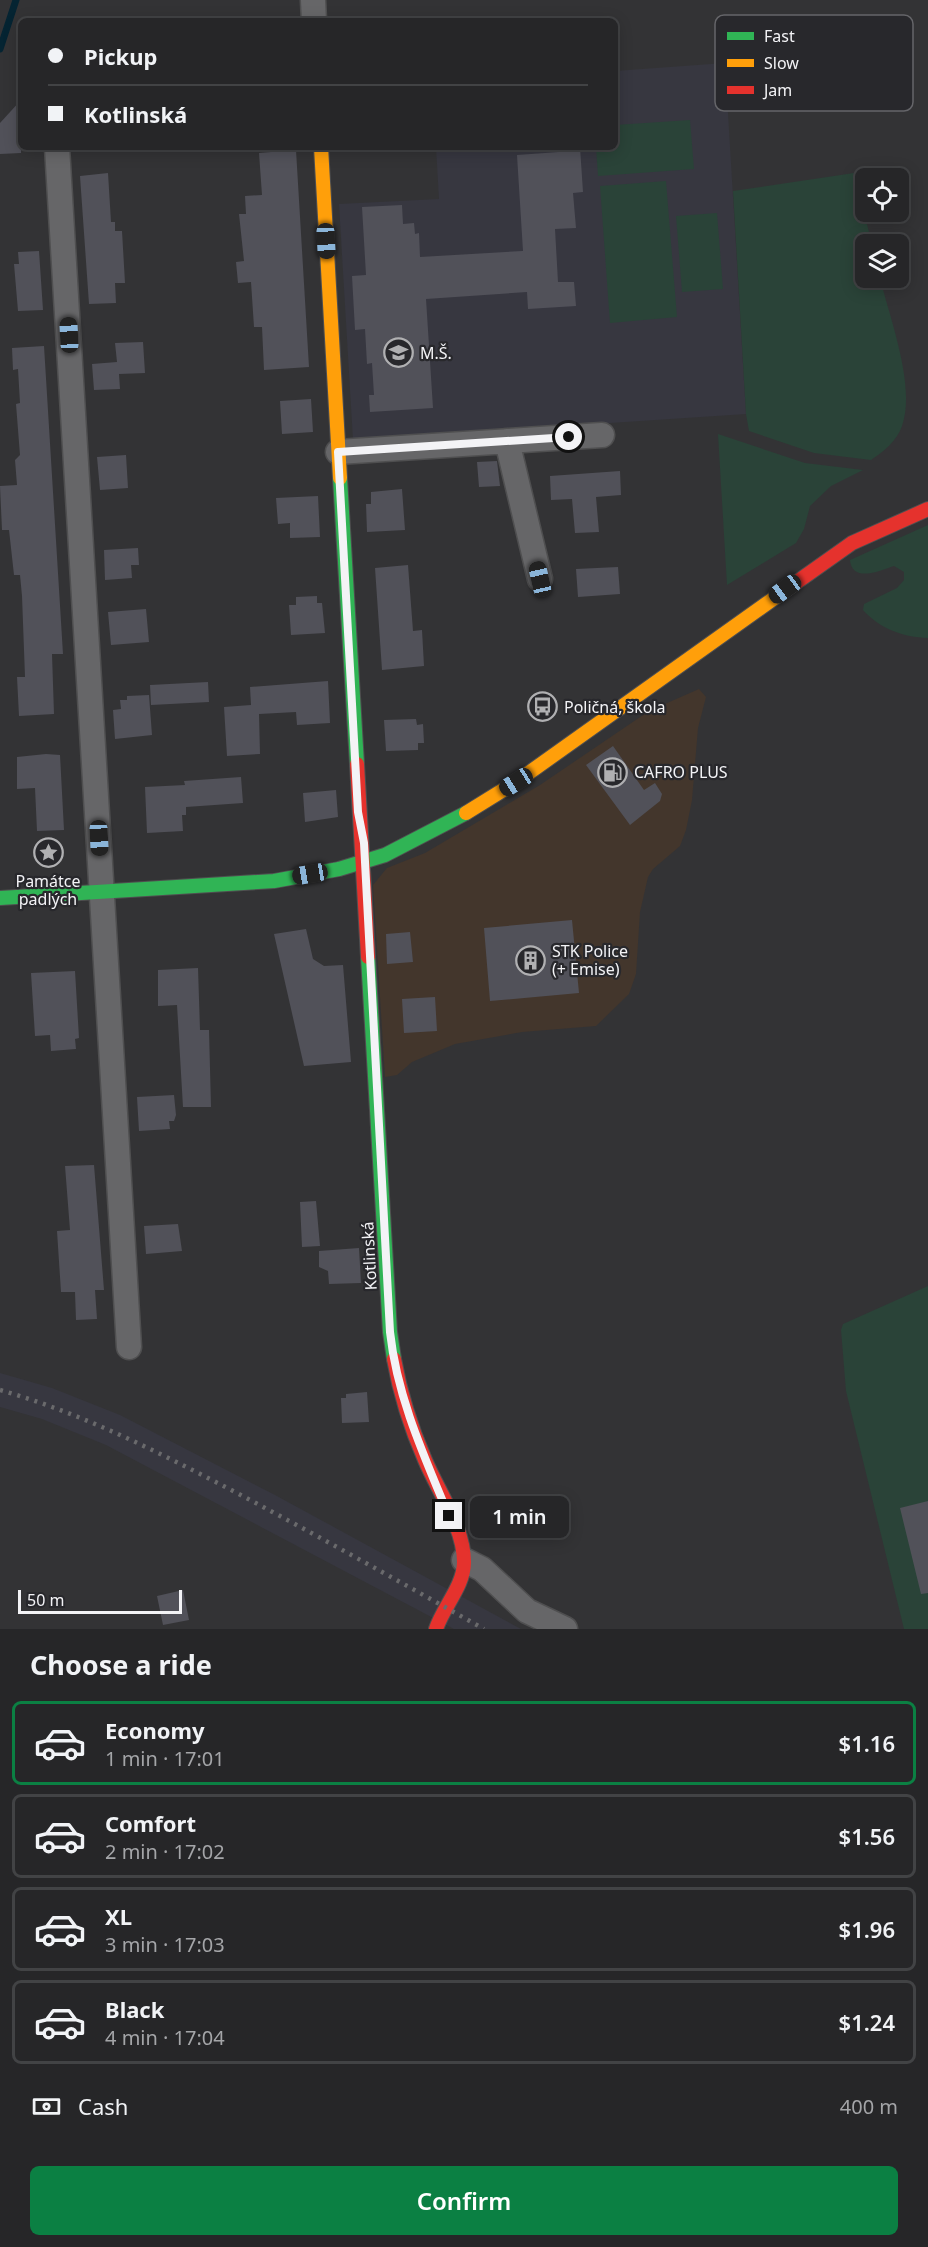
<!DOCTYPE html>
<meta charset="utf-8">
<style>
:root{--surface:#262628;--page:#323234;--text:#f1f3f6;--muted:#a4a5a8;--line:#424345;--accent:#0b8043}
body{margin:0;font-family:"Noto Sans",sans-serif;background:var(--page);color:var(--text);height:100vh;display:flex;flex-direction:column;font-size:22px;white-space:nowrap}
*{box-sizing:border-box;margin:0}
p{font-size:20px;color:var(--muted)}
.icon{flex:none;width:33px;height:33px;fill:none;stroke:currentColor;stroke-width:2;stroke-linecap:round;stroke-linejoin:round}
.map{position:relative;height:1629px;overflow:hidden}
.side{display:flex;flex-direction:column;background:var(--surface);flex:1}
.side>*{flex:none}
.hud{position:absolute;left:18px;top:18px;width:600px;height:132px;border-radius:9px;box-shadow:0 3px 15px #0003,0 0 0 2px var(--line);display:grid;align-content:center;height:132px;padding:0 30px;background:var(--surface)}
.fabs{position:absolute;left:855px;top:168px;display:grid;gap:12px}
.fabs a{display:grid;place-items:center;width:54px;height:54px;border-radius:9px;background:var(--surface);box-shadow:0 3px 15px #0003,0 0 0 2px var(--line);font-size:30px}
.scale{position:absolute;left:18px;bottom:15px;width:164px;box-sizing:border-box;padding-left:6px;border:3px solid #f3f3f6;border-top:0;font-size:16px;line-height:21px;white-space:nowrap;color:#f3f3f6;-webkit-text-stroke:4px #28282c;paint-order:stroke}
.end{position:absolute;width:27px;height:27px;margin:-14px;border:8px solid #f3f3f6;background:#111;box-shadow:0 0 0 3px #111}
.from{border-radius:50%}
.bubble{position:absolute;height:42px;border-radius:9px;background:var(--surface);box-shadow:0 3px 15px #0003,0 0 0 2px var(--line);font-size:20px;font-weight:600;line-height:42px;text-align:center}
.car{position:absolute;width:18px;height:36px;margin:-18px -9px;border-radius:8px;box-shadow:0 0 4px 2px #0007;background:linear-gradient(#222 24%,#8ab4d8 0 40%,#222 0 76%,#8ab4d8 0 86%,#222 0)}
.hud b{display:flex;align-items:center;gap:21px;height:57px;font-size:22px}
.hud b+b{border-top:2px solid var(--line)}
.hud i{width:15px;height:15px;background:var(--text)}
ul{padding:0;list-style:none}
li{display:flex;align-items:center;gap:18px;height:84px;margin:0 12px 9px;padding:0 18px;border:3px solid var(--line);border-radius:9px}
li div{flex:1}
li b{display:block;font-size:22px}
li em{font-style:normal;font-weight:600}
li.selected{border-color:var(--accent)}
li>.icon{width:54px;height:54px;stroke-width:1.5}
h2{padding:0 30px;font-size:27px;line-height:72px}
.pay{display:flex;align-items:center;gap:15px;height:66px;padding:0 30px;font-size:22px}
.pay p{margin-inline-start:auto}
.cta{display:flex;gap:12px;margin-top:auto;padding:12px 30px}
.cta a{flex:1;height:69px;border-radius:9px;background:var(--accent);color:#fff;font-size:24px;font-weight:600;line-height:69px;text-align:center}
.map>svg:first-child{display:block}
.commercial{fill:#43362c}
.built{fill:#373740}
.green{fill:#2a4338}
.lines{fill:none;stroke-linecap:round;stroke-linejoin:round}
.stream{stroke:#052432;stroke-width:7}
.building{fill:#515159}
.street-casing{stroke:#4f4f50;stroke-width:27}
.fast-casing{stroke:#4f4f50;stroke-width:16}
.slow-casing{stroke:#4f4f50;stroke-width:16}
.jam-casing{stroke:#4f4f50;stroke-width:16}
.street{stroke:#666668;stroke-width:24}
.fast{stroke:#30b455;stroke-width:14}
.slow{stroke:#ff9f0a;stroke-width:14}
.jam{stroke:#e5322d;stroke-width:14}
.rail{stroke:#6a6a6c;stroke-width:4.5;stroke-dasharray:3 6;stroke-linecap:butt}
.route{stroke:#f3f3f6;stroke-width:8}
.labels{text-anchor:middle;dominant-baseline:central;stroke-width:4.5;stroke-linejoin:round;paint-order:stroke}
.poi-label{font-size:16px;fill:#f3f3f6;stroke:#28282c;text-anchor:start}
.street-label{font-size:16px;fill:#f3f3f6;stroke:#28282c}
.key{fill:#28282c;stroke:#656569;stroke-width:1.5}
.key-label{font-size:16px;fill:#f3f3f6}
</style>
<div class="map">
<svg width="928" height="1629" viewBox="0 0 928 1629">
<rect width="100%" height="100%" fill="#333335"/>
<!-- commercial -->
<path class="commercial" d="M 699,689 L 706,697 L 698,728 L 692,800 L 686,830 L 680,846 L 653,869 L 648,877 L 640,912 L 636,974 L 629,994 L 596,1026 L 522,1032 L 455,1044 L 412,1062 L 397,1075 L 385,1077 L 373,885 L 387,868 L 425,853 L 540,785 L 649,711 Z"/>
<!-- built -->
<path class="built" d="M 725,63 L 746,414 L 353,440 L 339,204 L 439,199 L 436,147 L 615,147 L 615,71 Z
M 0,1373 L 52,1388 L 120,1415 L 275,1495 L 521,1629 L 454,1629 L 106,1445 L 42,1419 L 0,1407 Z"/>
<!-- green -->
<path class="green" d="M 690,120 L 694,169 L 598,176 L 596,147 L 615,147 L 615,125 Z
M 854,173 L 872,244 L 866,244 L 866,278 L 880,278 C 890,319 916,386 902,426 C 897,441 883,452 871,460 L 814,453 L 749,431 L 746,414 L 733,191 Z
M 666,181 L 677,317 L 610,323 L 600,186 Z
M 717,213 L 723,289 L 682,292 L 676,216 Z
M 718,434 L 805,463 L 863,470 L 831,486 L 810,506 L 804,529 L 796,543 L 727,585 Z
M 928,525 L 928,638 C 903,637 880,629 863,610 L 864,604 L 897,588 L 904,580 L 904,572 L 894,566 C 880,571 852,583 850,560 Z
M 928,1286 L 928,1629 L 904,1629 L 846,1391 L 841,1330 L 843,1324 Z"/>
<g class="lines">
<!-- stream -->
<path class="stream" d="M 0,49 L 16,0"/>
</g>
<!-- building -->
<path class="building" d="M 21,100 L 21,153 L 0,154 L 0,123 Z
M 580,147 L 583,192 L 573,193 L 576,228 L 555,229 L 558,282 L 574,282 L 576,306 L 528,309 L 527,292 L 426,299 L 433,408 L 370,412 L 369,395 L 374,395 L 372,363 L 367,364 L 365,329 L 355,330 L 352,276 L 366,275 L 362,207 L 402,205 L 403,224 L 414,223 L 415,234 L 419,233 L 420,257 L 523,251 L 517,155 L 559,152 L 559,148 Z
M 296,150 L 309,367 L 264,370 L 262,327 L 254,327 L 251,282 L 238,283 L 236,262 L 244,261 L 239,214 L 246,214 L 245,196 L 262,195 L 259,153 Z
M 108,173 L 111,222 L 115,222 L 115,231 L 122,231 L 125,283 L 115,283 L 116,303 L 89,304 L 80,176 Z
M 39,251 L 43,310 L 18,311 L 14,264 L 19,264 L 18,252 Z
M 143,342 L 145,373 L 119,374 L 120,389 L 94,390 L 92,364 L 117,362 L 115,343 Z
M 44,346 L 63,654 L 52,654 L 54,714 L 19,716 L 17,677 L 25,677 L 22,596 L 20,575 L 14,575 L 9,530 L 2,530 L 0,486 L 17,485 L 15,460 L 20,455 L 16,404 L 20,403 L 18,369 L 13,370 L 12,348 Z
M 311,399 L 313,432 L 282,434 L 280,401 Z
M 126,455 L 128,488 L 100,490 L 97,457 Z
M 497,461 L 500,486 L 479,487 L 477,462 Z
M 620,471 L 621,495 L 596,497 L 599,532 L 575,533 L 572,499 L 551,500 L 550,476 Z
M 402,489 L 405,530 L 367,532 L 366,504 L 371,504 L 371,492 Z
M 318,496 L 320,537 L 290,538 L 290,523 L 278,524 L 276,498 Z
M 138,548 L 139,565 L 131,565 L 132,578 L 105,580 L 104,550 Z
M 408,565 L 413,631 L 422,630 L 424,666 L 382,670 L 375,568 Z
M 618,567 L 620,594 L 578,597 L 576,569 Z
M 317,596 L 317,603 L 322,603 L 325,633 L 291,635 L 289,605 L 296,605 L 296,597 Z
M 146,609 L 149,642 L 111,645 L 108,612 Z
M 328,681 L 330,723 L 297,725 L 296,712 L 259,714 L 260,754 L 227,756 L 224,707 L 251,705 L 250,687 Z
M 208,682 L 209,702 L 151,705 L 150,685 Z
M 149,695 L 152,735 L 115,739 L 113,710 L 121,709 L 120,700 L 127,700 L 127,696 Z
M 416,719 L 417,725 L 423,724 L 424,743 L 418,743 L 418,750 L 386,751 L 384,720 Z
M 613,746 L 644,790 L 655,783 L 662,794 L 660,801 L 630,825 L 586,765 Z
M 46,754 L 60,755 L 64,830 L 37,831 L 35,788 L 17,789 L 17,757 Z
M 241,777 L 243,803 L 186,807 L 186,815 L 182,815 L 183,831 L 147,833 L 145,787 L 185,785 L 184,781 Z
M 336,790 L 338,817 L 305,822 L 303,793 Z
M 572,920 L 579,993 L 490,1001 L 484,928 Z
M 306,929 L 313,959 L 324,966 L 343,965 L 351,1062 L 304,1066 L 274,934 Z
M 410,932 L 413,962 L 387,964 L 386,934 Z
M 198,968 L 200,1030 L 209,1030 L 211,1107 L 183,1107 L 177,1005 L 158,1006 L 158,970 Z
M 75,971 L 79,1038 L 75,1039 L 76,1049 L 51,1051 L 50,1035 L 35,1036 L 31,973 Z
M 435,997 L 437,1031 L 404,1033 L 402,999 Z
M 174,1095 L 176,1115 L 174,1121 L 169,1121 L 170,1129 L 139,1131 L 137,1097 Z
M 94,1165 L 104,1290 L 95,1290 L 97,1319 L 76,1320 L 75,1292 L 61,1292 L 57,1231 L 70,1230 L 65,1166 Z
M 316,1201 L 320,1246 L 302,1247 L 300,1202 Z
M 178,1224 L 182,1251 L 146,1254 L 144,1226 Z
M 359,1248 L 361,1283 L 329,1284 L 328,1271 L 319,1267 L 319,1251 Z
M 367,1392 L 369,1422 L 342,1423 L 341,1398 L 346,1398 L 346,1394 Z
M 928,1501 L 928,1593 L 921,1594 L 900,1508 Z
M 183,1590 L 189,1620 L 163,1625 L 157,1596 Z"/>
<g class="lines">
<defs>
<path id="street" d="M 313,0 L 314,21
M 57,147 L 129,1347
M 507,441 L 540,579
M 338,452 L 602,435
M 464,1560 L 482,1569 L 527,1611 L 565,1629"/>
<path id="fast" d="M 340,478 L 357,764
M 0,898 L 274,881 L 339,869 L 385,855 L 466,813
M 368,957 L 390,1332 L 394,1359"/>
<path id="slow" d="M 321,147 L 340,478
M 466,813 L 516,782 L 787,589"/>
<path id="jam" d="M 787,589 L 852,543 L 928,509
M 357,764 L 368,957
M 394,1359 C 400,1393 411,1428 425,1460 C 438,1491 464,1527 464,1562 C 464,1586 443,1607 436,1629"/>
</defs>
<!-- street casing -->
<use href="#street" class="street-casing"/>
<!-- fast casing -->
<use href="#fast" class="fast-casing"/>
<!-- slow casing -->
<use href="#slow" class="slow-casing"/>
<!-- jam casing -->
<use href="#jam" class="jam-casing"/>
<!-- street -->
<use href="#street" class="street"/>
<!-- fast -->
<use href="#fast" class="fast"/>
<!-- slow -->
<use href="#slow" class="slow"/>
<!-- jam -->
<use href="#jam" class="jam"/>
<!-- rail -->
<path class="rail" d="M 0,1390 C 84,1414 160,1453 237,1493 C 320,1537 402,1583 484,1629"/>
</g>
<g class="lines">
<!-- route -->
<path class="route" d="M 449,1516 C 424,1456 397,1397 390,1332 L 364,843 L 358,812 L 338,452 L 569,437"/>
</g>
<!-- icons -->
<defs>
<symbol id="school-ring" viewBox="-11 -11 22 22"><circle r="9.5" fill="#28282c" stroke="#b0b0b2" stroke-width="1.5"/><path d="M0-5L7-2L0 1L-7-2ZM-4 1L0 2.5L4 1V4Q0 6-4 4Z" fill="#b0b0b2"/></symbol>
<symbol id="bus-ring" viewBox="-11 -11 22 22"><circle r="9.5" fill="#28282c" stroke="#b0b0b2" stroke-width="1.5"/><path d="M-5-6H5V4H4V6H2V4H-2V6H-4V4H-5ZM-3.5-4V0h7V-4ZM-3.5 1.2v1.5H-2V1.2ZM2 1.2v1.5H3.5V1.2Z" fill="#b0b0b2"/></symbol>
<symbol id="fuel-ring" viewBox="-11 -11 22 22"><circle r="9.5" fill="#28282c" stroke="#b0b0b2" stroke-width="1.5"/><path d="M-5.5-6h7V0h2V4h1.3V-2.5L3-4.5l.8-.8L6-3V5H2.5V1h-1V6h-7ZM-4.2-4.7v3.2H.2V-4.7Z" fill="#b0b0b2"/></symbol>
<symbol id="sight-ring" viewBox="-11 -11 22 22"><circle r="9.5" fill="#28282c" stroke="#b0b0b2" stroke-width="1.5"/><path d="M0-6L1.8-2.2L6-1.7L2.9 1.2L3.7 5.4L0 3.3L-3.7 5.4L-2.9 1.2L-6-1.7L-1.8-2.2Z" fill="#b0b0b2"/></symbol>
<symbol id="building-ring" viewBox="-11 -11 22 22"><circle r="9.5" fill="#28282c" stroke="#b0b0b2" stroke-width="1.5"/><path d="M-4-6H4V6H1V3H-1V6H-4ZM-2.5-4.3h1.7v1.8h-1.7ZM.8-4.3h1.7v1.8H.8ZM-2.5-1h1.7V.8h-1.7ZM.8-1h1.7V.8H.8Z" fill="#b0b0b2"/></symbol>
</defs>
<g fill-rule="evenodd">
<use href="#school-ring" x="382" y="336" width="33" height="33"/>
<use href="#bus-ring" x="526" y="690" width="33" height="33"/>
<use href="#fuel-ring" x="596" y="756" width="33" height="33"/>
<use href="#sight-ring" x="32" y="836" width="33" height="33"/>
<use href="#building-ring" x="514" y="944" width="33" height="33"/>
</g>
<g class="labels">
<!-- poi labels -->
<g class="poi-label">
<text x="420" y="353">M.Š.</text>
<text x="564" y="707">Poličná, škola</text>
<text x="634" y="772">CAFRO PLUS</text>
<text x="48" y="881" text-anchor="middle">Památce<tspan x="48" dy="18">padlých</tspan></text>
<text x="552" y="951">STK Police<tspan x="552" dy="18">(+ Emise)</tspan></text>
</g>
<!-- street labels -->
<g class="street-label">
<text transform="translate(369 1256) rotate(-93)">Kotlinská</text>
</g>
</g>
<!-- legend -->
<rect x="715" y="15" width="198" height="96" rx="9" class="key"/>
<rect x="727" y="32" width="27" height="8" fill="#30b455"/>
<rect x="727" y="59" width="27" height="8" fill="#ff9f0a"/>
<rect x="727" y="86" width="27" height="8" fill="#e5322d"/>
<g class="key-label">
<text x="764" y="42">Fast</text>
<text x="764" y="69">Slow</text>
<text x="764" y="96">Jam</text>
</g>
</svg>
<div class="fabs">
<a><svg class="icon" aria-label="locate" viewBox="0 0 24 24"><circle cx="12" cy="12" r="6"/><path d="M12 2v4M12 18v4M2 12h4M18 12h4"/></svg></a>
<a><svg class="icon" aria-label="layers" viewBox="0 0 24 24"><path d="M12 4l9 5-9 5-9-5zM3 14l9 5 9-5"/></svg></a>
</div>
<div class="scale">50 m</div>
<i class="end from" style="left:569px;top:437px"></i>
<i class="end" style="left:449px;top:1516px"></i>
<div class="bubble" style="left:470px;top:1496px;width:99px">1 min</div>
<i class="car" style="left:326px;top:241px;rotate:177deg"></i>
<i class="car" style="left:69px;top:335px;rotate:357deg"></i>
<i class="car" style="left:540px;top:579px;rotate:347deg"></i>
<i class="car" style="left:785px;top:589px;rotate:234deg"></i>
<i class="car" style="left:516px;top:782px;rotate:238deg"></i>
<i class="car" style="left:99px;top:838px;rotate:177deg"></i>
<i class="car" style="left:310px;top:874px;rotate:260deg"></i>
<div class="hud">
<b><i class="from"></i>Pickup</b>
<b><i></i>Kotlinská</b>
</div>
</div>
<section class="side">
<h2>Choose a ride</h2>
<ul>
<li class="selected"><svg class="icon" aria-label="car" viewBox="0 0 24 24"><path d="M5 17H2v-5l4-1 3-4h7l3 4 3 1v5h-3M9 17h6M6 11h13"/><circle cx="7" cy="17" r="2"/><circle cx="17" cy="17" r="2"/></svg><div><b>Economy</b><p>1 min · 17:01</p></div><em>$1.16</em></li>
<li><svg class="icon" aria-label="car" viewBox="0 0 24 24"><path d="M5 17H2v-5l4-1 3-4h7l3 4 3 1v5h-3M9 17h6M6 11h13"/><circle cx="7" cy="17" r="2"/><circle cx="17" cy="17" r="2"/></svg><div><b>Comfort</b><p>2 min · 17:02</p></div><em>$1.56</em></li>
<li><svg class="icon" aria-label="car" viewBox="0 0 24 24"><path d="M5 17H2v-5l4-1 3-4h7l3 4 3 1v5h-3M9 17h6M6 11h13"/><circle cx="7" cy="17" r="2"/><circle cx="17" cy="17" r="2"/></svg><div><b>XL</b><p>3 min · 17:03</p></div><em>$1.96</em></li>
<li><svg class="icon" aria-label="car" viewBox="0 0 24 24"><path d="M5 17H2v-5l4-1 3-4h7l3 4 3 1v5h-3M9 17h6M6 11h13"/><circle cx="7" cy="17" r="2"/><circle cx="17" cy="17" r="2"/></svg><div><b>Black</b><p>4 min · 17:04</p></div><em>$1.24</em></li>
</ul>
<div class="pay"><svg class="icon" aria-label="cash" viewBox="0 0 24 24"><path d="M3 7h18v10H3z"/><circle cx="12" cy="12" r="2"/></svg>Cash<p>400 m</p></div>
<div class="cta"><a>Confirm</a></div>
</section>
